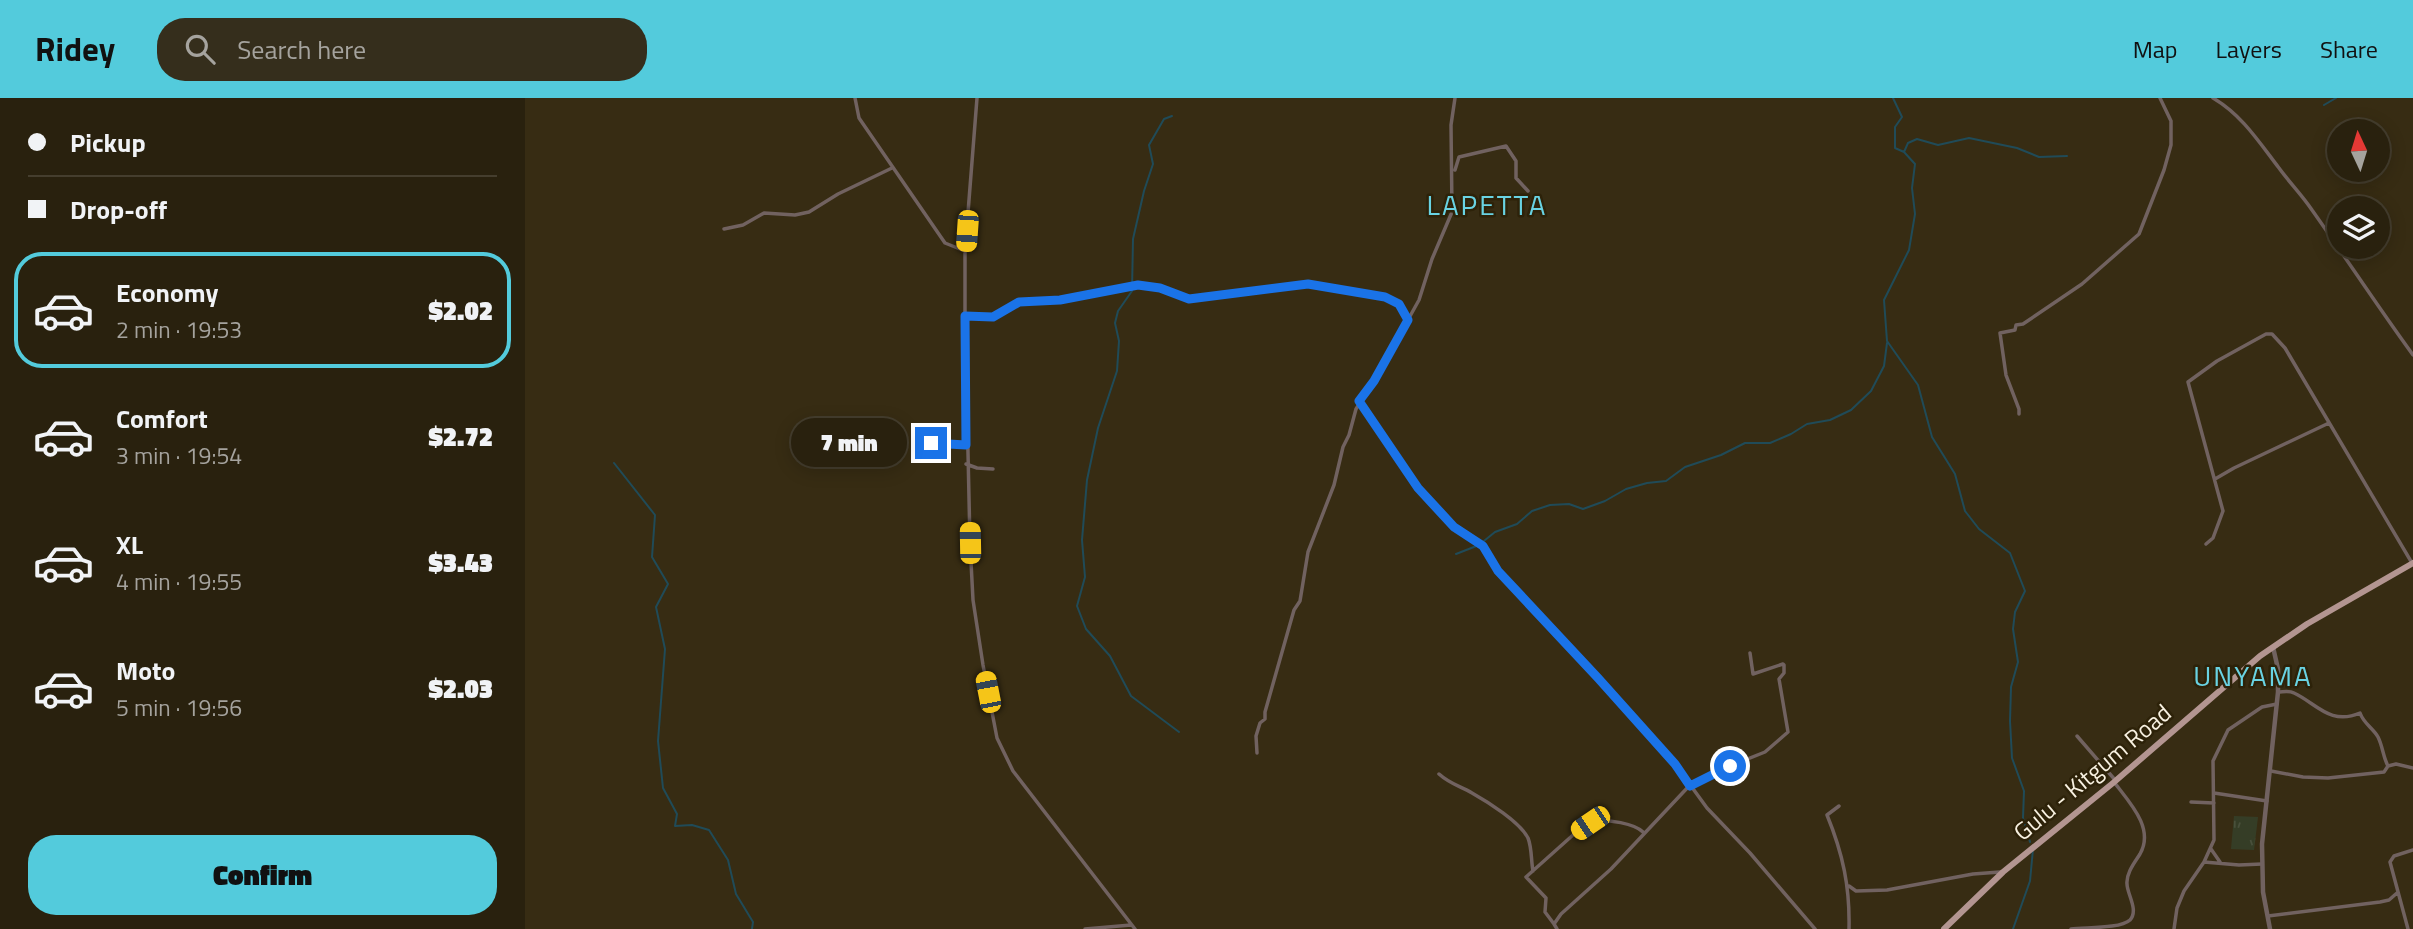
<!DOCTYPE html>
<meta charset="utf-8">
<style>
:root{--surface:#29210e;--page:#352e1c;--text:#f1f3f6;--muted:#a5a39e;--line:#453e2e;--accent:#53cbdc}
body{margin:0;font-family:"Titillium Web",sans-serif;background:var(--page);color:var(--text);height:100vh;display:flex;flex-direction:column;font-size:26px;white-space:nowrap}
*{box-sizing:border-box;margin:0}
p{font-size:23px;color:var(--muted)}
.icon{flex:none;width:38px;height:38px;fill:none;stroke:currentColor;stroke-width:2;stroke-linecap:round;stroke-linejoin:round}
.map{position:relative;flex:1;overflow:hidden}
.drawer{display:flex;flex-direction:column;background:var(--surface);width:525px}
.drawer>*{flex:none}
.banner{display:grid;align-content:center;height:154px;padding:0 28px;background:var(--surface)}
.needle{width:46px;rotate:356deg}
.fabs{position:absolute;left:1802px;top:21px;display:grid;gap:14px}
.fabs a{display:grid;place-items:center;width:63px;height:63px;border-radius:50%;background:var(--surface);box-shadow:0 4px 18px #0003,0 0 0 2px var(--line);font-size:35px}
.end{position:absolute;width:32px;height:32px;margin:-16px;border:9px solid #1a73e8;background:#fff;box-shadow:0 0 0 4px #fff}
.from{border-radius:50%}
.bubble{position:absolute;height:49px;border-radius:24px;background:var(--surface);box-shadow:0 4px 18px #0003,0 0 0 2px var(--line);font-size:23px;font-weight:800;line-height:49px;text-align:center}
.car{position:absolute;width:21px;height:42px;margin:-21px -10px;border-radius:9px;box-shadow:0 0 5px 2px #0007;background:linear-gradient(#f5c518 24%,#345 0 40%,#f5c518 0 76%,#345 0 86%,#f5c518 0)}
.banner b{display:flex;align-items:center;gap:24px;height:66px;font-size:26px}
.banner b+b{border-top:2px solid var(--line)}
.banner i{width:18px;height:18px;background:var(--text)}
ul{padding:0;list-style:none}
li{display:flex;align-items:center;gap:21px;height:116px;margin:0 14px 10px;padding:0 14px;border:4px solid transparent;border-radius:28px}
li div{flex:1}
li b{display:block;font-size:26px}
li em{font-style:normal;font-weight:800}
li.active{border-color:var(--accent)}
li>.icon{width:63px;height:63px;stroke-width:1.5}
.button{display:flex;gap:14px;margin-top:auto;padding:14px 28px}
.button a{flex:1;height:80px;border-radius:28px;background:var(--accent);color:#111;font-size:28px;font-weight:800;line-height:80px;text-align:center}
header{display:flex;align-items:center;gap:42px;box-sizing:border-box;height:98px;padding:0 35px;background:var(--accent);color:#111}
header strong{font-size:33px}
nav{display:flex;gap:38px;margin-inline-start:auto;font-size:24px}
.search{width:490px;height:63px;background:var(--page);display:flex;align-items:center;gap:18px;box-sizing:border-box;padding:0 24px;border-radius:28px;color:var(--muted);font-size:26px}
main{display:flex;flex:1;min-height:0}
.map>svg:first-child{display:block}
.grass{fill:url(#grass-tufts)}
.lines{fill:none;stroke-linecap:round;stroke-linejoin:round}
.stream{stroke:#204b58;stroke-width:2}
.minor{stroke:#716260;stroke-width:3.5}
.tertiary{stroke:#716260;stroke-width:4.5}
.primary{stroke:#b39591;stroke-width:6}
.route{stroke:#1a73e8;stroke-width:9}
.labels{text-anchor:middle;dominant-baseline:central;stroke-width:5;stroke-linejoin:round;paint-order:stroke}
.street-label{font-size:24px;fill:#f8f1e1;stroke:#2d2209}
.quarter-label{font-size:28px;letter-spacing:2px;fill:#69d3e3;stroke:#2d2209}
</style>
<header>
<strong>Ridey</strong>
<div class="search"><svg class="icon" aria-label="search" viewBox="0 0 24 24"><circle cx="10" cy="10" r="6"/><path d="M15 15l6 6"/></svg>Search here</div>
<nav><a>Map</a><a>Layers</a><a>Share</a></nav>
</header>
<main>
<section class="drawer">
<div class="banner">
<b><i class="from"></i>Pickup</b>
<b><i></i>Drop-off</b>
</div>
<ul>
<li class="active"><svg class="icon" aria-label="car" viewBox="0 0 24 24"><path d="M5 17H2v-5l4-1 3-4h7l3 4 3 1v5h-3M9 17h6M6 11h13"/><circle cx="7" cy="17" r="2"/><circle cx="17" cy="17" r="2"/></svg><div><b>Economy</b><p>2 min · 19:53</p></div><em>$2.02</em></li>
<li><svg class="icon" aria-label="car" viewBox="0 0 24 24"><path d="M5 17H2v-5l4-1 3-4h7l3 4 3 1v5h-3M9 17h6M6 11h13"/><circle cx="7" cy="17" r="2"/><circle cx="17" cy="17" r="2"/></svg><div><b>Comfort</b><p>3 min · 19:54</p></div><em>$2.72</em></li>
<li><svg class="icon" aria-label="car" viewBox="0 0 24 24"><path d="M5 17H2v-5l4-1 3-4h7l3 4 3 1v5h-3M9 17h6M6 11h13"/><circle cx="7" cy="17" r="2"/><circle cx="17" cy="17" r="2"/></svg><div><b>XL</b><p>4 min · 19:55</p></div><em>$3.43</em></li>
<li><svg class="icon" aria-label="car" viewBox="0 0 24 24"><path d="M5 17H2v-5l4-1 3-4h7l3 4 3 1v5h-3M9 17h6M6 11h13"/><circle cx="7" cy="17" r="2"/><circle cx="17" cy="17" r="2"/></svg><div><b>Moto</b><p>5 min · 19:56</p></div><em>$2.03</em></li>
</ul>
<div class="button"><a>Confirm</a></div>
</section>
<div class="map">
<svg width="1888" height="831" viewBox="0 0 1888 831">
<defs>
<pattern id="grass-tufts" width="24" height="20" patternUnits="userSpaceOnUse" patternTransform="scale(1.75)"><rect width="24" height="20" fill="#353d26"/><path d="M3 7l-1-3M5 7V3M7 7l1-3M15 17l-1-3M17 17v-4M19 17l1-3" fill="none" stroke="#49503b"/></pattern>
</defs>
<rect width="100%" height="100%" fill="#372c13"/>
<!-- grass -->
<path class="grass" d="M 1709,718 L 1733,719 L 1729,752 L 1706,751 Z"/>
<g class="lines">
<!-- stream -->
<path class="stream" d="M 1368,0 L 1377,19 L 1370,29 L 1370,50 L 1379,54 L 1390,66 L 1387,90 L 1390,116 L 1384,152 L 1359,202 L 1362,243 L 1393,287 L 1407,339 L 1430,376 L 1440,413 L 1454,431 L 1485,455 L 1500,493 L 1490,514 L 1488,531 L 1493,564 L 1486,589 L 1485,623 L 1487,660 L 1499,693 L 1498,720 L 1505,744
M 1799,7 L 1811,0
M 647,18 L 639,21 L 624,47 L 628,66 L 619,93 L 608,141 L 607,193 L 593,213 L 590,225 L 594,243 L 592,273 L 573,330 L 562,382 L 557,442 L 560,479 L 552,508 L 561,531 L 585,558 L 606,598 L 654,634
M 1379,54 L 1383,45 L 1392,41 L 1413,47 L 1444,40 L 1492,50 L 1514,59 L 1542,58
M 89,365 L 130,417 L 127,459 L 143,486 L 131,509 L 140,551 L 133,643 L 138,690 L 152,716 L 150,728 L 167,727 L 184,732 L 203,762 L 211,796 L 228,824 L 227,831
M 931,456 L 954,447 L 970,434 L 992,426 L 1007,413 L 1025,407 L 1044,406 L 1058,411 L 1080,403 L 1101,391 L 1122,385 L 1141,383 L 1160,369 L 1196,357 L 1220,345 L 1245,345 L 1266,336 L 1282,326 L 1305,322 L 1326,312 L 1346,293 L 1359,268 L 1362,245
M 1488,831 L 1505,783 L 1508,751"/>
<!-- minor -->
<path class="minor" d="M 330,0 L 334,20 L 420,145 L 440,153
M 452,0 L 440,153 L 440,218 L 445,445 L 448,502 L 458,567 L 472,640 L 488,673 L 610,831
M 1688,0 C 1717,17 1734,44 1754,70 C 1764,84 1777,97 1787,112 C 1821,160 1853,209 1888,257
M 930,72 L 934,59 L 981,48 L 991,63 L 991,80 L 1003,93
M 199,131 L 218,127 L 239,115 L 270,117 L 284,114 L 313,96 L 367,70
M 440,218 L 468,219 L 494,204 L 535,202 L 613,187 L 635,190 L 664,201 L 781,186 L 860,199 L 874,206 L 883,222
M 834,303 L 893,390 L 928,429 L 958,448 L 973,473 L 1073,580 L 1150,666 L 1182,710 L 1225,755 L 1290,831
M 1494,316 L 1494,311 L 1481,277 L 1475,235 L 1490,232 L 1491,227 L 1498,226 L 1557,186 L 1614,136 L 1639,72 L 1646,47 L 1646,23 L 1635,0
M 388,346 L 441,347
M 441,366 L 452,370 L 468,371
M 1690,381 L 1709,370 L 1804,325
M 1681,446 L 1688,440 L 1698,413 L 1663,284 L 1692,263 L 1741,236 L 1747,236 L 1760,250 L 1887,465
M 1753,594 C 1758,594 1764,592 1769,595 C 1791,605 1805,628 1835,615 C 1839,626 1848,630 1853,639 C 1858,649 1858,659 1863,668
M 1552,638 L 1591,683
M 732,655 L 731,638 L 735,625 L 740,621 L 740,614 L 769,512 L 775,503 L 783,454 L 809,387 L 818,349 L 824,337 L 831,311 L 849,283 L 894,202 L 907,161 L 927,114 L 926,27 L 930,0
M 1746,673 L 1778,679 L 1803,680 L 1859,674 L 1863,668 L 1871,666 L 1888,670
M 914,676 C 925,686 935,688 947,695 C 963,704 995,724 1003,740 C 1007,750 1006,763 1008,773
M 1165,688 L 1205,668 L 1240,654 L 1263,634 L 1254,581 L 1259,575 L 1259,567 L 1258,566 L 1228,576 L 1225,555
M 1689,695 L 1742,703
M 1666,704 L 1689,705
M 1314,708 L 1302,717 C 1318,756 1325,789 1324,831
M 1686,751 L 1695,764
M 1679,764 L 1714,767 L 1737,766
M 1324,788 L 1331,793 L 1362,792 L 1448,776 L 1475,774
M 1743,818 L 1855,804 L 1864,802 L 1872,795
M 1029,826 L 1020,814 L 1021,800 L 1001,779 L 1048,737 L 1071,722 C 1083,722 1109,725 1118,734
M 560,831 L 606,827
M 1032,831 L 1029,826 L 1036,816 L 1086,771 L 1165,687
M 1546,831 C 1560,829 1595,831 1605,822 C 1614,812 1602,796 1602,786 C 1601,775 1610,764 1615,756 C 1630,730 1604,704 1589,684
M 1649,831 L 1652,810 L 1659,793 L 1679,764 L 1689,742 L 1688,663 L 1703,632 L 1737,609 L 1752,606
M 1883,831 L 1865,764 L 1869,758 L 1888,752"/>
<!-- tertiary -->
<path class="tertiary" d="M 1745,831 L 1738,794 L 1737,746 L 1753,594 L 1753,571 L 1748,549"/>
<!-- primary -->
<path class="primary" d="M 1419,831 L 1478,774 L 1588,685 L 1735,558 L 1782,526 L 1888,465"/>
</g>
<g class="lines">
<!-- route -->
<path class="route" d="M 406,345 L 441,347 L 440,218 L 468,219 L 494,204 L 535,202 L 613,187 L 635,190 L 664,201 L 783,186 L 860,199 L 874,206 L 883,222 L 849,283 L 834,303 L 893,390 L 929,429 L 958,448 L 973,473 L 1073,580 L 1150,666 L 1165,688 L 1205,668"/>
</g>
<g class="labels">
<!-- street labels -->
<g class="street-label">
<text transform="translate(1567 674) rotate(-40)">Gulu - Kitgum Road</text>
</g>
<!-- quarter labels -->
<g class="quarter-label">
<text x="962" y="106">LAPETTA</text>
<text x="1728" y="577">UNYAMA</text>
</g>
</g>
</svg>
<div class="fabs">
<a><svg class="needle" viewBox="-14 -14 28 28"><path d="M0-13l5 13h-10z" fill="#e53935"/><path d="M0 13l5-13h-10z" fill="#a5a39e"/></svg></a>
<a><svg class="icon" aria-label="layers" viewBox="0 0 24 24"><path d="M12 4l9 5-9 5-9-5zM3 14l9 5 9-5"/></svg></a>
</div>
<i class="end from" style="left:1205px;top:668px"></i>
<i class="end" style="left:406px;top:345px"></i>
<div class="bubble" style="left:266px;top:320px;width:116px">7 min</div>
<i class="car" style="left:442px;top:133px;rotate:184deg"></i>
<i class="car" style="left:445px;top:445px;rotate:359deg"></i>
<i class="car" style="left:463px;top:594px;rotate:349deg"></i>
<i class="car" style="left:1065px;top:725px;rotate:236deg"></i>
</div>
</main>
